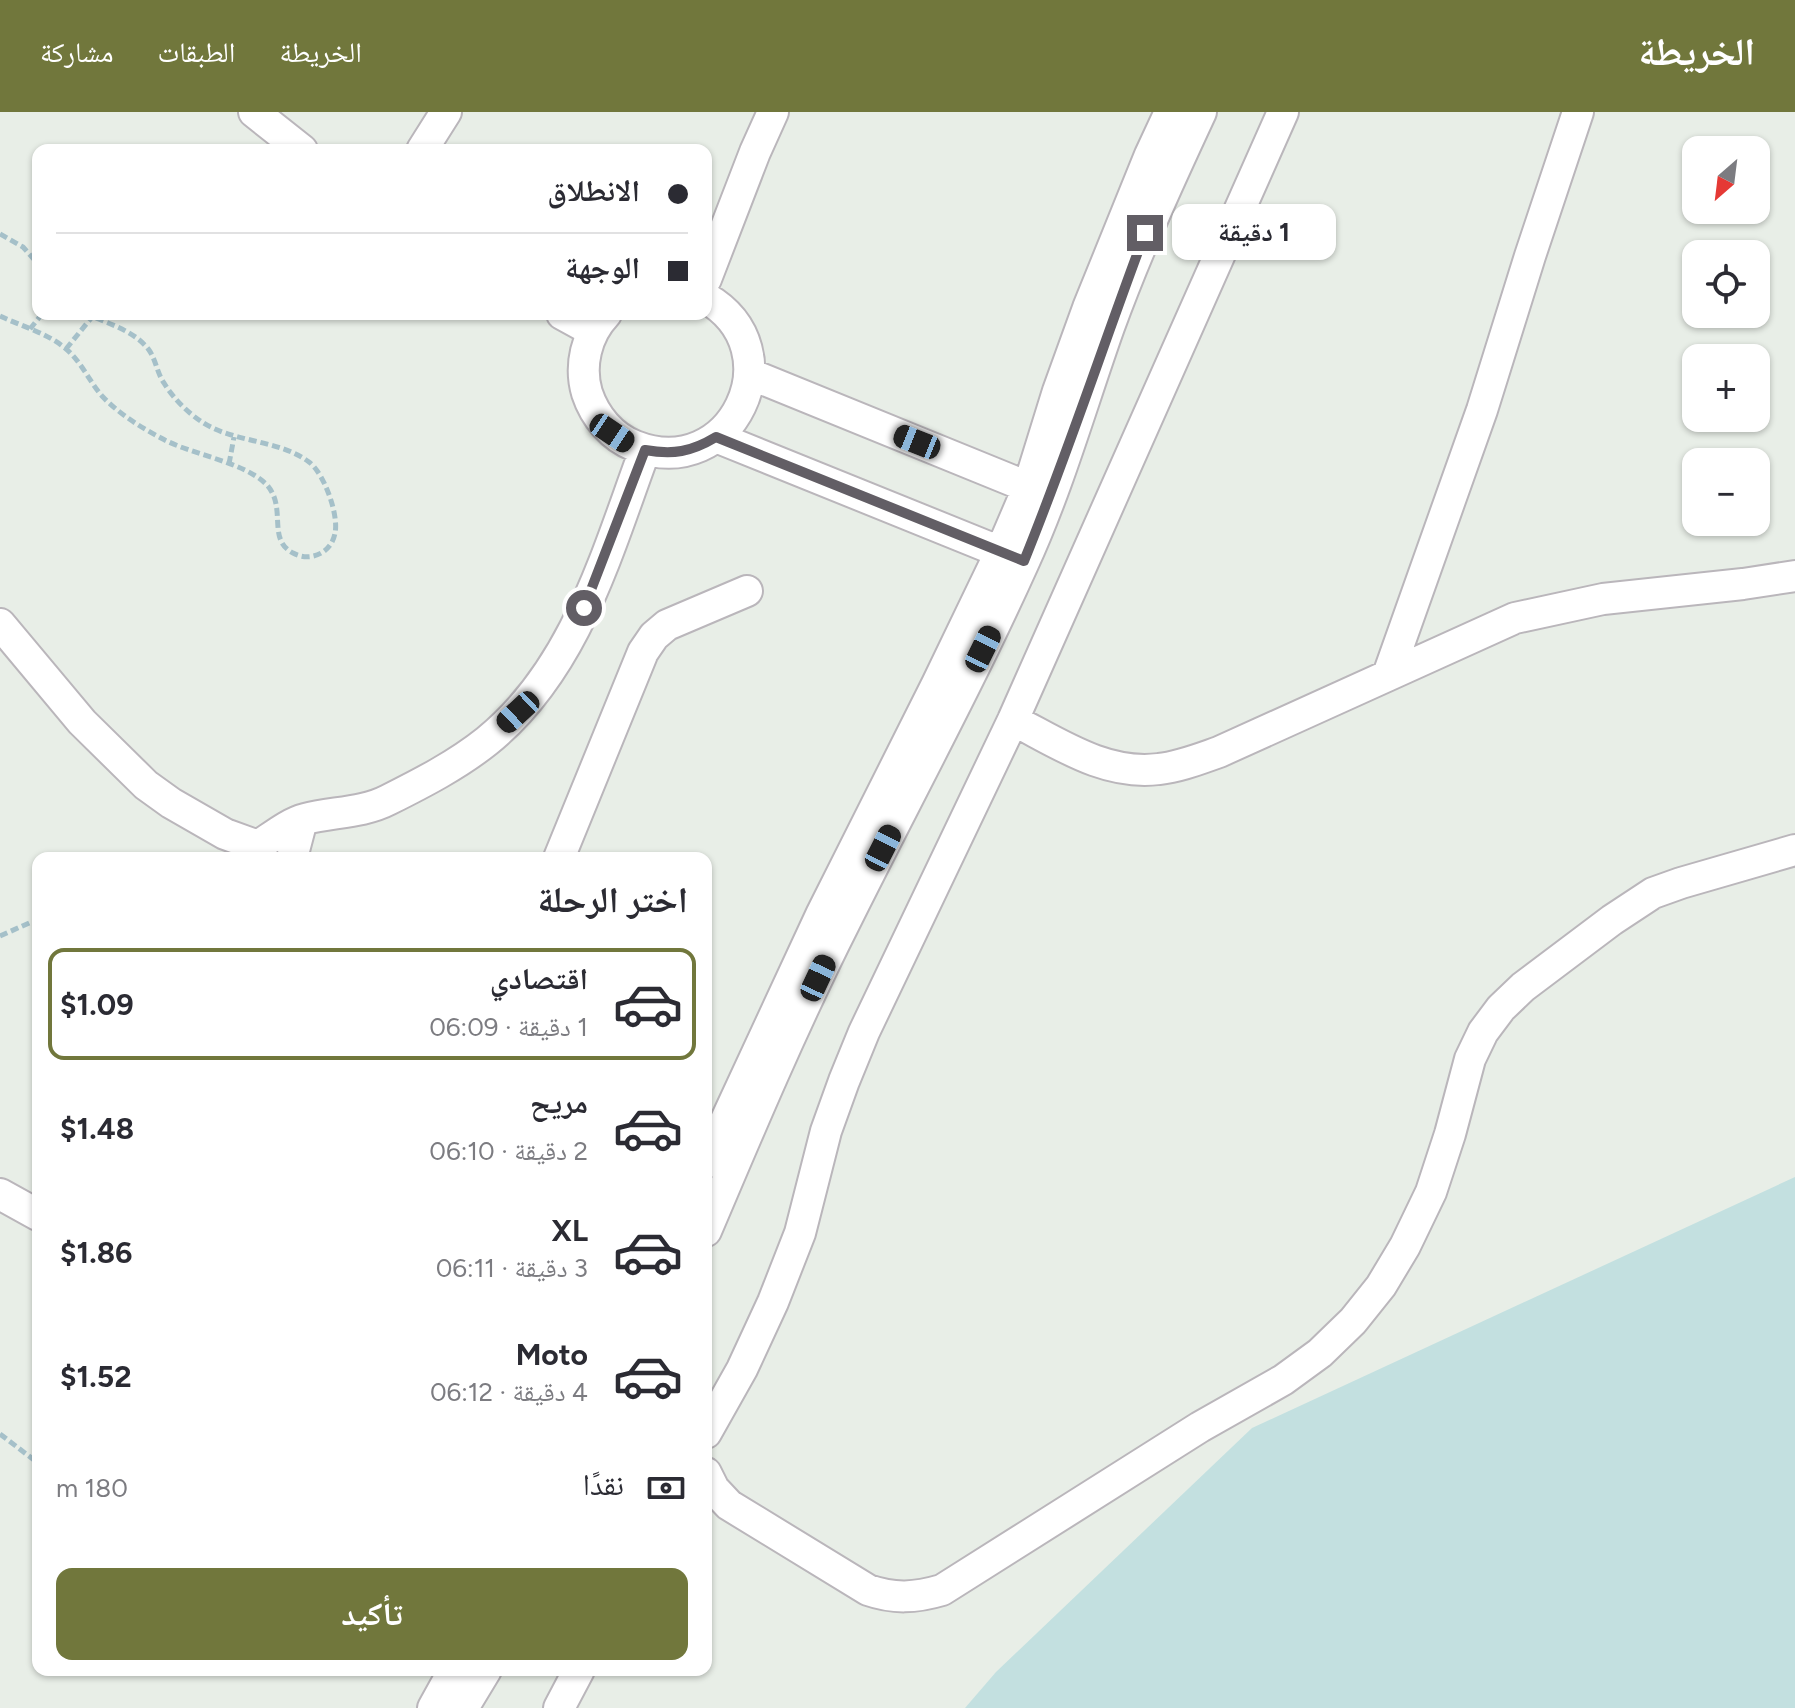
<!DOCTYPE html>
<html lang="ar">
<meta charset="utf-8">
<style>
:root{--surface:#fff;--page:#f7f7f7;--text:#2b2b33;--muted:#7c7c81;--line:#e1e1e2;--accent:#71773c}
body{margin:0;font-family:Figtree,"Noto Naskh Arabic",sans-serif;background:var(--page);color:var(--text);direction:rtl;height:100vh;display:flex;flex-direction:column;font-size:30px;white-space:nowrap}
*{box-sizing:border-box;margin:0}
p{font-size:26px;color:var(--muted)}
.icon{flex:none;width:44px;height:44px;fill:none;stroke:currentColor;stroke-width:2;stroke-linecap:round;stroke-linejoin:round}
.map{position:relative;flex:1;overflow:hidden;direction:ltr}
.sheet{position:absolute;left:32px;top:740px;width:680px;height:824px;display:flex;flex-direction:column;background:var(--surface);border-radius:16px;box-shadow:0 2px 6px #0004;direction:rtl}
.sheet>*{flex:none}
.top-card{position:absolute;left:32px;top:32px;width:680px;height:176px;border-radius:16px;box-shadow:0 2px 6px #0004;direction:rtl;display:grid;align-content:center;height:176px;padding:0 24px;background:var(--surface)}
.needle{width:52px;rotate:208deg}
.tools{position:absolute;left:1682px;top:24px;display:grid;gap:16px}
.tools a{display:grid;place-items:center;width:88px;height:88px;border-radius:16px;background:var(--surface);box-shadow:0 2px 6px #0004;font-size:40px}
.end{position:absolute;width:36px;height:36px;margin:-18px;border:10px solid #625e65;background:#fff;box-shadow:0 0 0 4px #fff}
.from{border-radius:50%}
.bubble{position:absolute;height:56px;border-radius:16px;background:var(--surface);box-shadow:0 2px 6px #0004;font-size:26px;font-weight:700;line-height:56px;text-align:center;direction:rtl}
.car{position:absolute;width:24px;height:48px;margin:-24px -12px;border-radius:10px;box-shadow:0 0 6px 2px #0007;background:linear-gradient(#222 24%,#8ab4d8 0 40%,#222 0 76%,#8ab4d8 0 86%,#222 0)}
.top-card b{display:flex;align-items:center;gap:28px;height:76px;font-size:30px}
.top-card b+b{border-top:2px solid var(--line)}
.top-card i{width:20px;height:20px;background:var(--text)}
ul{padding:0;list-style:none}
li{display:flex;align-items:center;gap:24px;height:112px;margin:0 16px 12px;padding:0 8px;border:4px solid transparent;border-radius:16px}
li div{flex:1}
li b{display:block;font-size:30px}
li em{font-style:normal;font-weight:700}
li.active{border-color:var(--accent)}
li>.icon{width:72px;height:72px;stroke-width:1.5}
h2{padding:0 24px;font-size:36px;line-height:96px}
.pay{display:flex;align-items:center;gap:20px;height:88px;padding:0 24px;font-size:30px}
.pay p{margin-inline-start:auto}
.action{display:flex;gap:16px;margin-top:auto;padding:16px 24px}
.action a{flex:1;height:92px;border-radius:16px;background:var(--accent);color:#fff;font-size:32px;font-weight:700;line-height:92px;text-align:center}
header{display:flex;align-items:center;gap:48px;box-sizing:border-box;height:112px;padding:0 40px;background:var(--accent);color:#fff}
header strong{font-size:38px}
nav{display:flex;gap:44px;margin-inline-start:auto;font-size:28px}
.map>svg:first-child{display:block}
.green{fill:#c3e0e0}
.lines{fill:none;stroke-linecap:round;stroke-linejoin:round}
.street-casing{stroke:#bab6bb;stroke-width:34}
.path{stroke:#a5c0c9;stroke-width:5;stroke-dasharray:8 4;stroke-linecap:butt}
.street{stroke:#fff;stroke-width:30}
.route{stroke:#625e65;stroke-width:10}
</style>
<header>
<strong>الخريطة</strong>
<nav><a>الخريطة</a><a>الطبقات</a><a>مشاركة</a></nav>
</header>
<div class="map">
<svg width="1795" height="1596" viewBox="0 0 1795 1596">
<rect width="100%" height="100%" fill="#e8eee7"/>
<!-- green -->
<path class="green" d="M 1795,1065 L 1795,1596 L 965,1596 L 996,1560 L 1252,1316 Z"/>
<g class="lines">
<defs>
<path id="street" d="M 254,0 L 302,38
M 422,38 L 446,0
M 706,167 L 755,40 L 773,0
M 562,202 L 593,219
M 606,202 C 586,223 579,254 587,281 C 595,305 612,325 635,334 C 732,372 796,238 706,186
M 750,262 L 1045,382
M 716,325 L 1018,447
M 0,512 L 82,610 L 146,673 L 171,691 L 225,722 L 258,734 C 272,725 289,711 305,707 C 332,700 363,701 388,688 C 422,671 457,653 487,629 C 576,557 607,440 645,338
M 1388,563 L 1482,298 L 1530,144 L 1578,0
M 1013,608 C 1058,631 1105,664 1159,657 C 1179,655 1199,647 1219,640 L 1515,506 L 1603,487 L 1743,472 L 1795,464
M 292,746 L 302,708
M 559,746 L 643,540 L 654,524 L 667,513 L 747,479
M 706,1051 L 821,803 L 937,572 L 1001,439 L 1028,376 L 1058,279 L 1088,196 L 1150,43 L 1170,0
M 0,1082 L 38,1103
M 706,1119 C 750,1015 794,911 845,810 C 904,691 968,574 1023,452 C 1058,376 1081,294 1109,215 C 1136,141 1168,71 1201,0
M 706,1321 L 742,1257 L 773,1190 L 800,1121 L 826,1019 L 844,969 L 864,920 L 1013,608 L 1283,0
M 706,1361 L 714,1377 L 729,1393 L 868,1478 C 894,1487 915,1486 942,1478 L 1200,1315 L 1283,1268 L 1320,1241 L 1353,1209 L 1381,1174 L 1405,1134 L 1431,1080 L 1450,1022 L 1470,947 L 1483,920 L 1501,896 L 1523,875 L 1612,808 L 1653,781 L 1681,771 L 1795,738
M 433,1596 L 454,1558
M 463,1596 L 486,1558
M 559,1596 L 579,1558"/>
</defs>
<!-- street casing -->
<use href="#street" class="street-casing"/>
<!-- path -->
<path class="path" d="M 0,122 L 23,135 L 38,152
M 0,204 C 21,214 47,221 65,236 C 81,249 89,269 102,284 C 118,301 140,315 161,326 C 191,343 242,349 266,372 C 288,395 266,427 293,441 C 311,451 332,440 335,421 C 339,403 324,361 309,350 C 278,327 234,331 202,310 C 188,301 173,286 164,271 C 157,261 156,248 149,238 C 134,218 108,212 87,202
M 30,217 L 42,202
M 66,237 L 92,205
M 229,352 L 234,325
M 0,824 L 38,807
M 0,1322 L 38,1351"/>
<!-- street -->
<use href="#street" class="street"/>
</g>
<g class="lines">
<!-- route -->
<path class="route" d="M 584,496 L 645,338 C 673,343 691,340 716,325 L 1024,449 C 1068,341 1104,230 1145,121"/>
</g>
</svg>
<div class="tools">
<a><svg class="needle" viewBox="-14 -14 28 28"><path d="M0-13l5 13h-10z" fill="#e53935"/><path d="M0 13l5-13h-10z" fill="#7c7c81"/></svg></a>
<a><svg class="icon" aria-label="locate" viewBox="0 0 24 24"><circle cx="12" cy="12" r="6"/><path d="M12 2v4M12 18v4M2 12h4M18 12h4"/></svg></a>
<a>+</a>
<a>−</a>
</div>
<i class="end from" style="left:584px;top:496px"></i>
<i class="end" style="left:1145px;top:121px"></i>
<div class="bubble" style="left:1172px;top:92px;width:164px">1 دقيقة</div>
<i class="car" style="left:612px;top:321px;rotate:124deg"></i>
<i class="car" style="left:917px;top:330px;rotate:292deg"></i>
<i class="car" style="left:983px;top:537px;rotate:26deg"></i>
<i class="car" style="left:518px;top:600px;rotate:227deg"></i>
<i class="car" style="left:883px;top:736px;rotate:27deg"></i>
<i class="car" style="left:818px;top:866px;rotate:25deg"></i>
<div class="top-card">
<b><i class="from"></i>الانطلاق</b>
<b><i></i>الوجهة</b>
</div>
<section class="sheet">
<h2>اختر الرحلة</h2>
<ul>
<li class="active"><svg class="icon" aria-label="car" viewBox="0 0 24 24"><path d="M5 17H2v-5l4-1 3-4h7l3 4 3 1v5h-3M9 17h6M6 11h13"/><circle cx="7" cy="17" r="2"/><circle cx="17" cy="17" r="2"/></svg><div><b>اقتصادي</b><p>1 دقيقة · 06:09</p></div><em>$1.09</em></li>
<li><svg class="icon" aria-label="car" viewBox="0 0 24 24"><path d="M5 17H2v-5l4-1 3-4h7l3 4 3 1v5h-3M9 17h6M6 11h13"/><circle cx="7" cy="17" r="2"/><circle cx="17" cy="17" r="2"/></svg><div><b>مريح</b><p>2 دقيقة · 06:10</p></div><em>$1.48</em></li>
<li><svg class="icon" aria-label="car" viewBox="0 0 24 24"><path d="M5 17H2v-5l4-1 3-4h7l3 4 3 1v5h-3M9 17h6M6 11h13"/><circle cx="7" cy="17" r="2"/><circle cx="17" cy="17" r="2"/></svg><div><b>XL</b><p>3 دقيقة · 06:11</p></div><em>$1.86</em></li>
<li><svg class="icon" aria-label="car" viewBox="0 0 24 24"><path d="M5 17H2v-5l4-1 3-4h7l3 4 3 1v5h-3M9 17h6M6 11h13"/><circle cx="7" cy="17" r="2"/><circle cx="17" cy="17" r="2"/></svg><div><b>Moto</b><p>4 دقيقة · 06:12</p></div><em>$1.52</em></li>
</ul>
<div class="pay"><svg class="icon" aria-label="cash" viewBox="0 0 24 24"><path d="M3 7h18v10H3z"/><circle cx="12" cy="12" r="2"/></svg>نقدًا<p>180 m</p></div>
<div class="action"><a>تأكيد</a></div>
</section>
</div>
